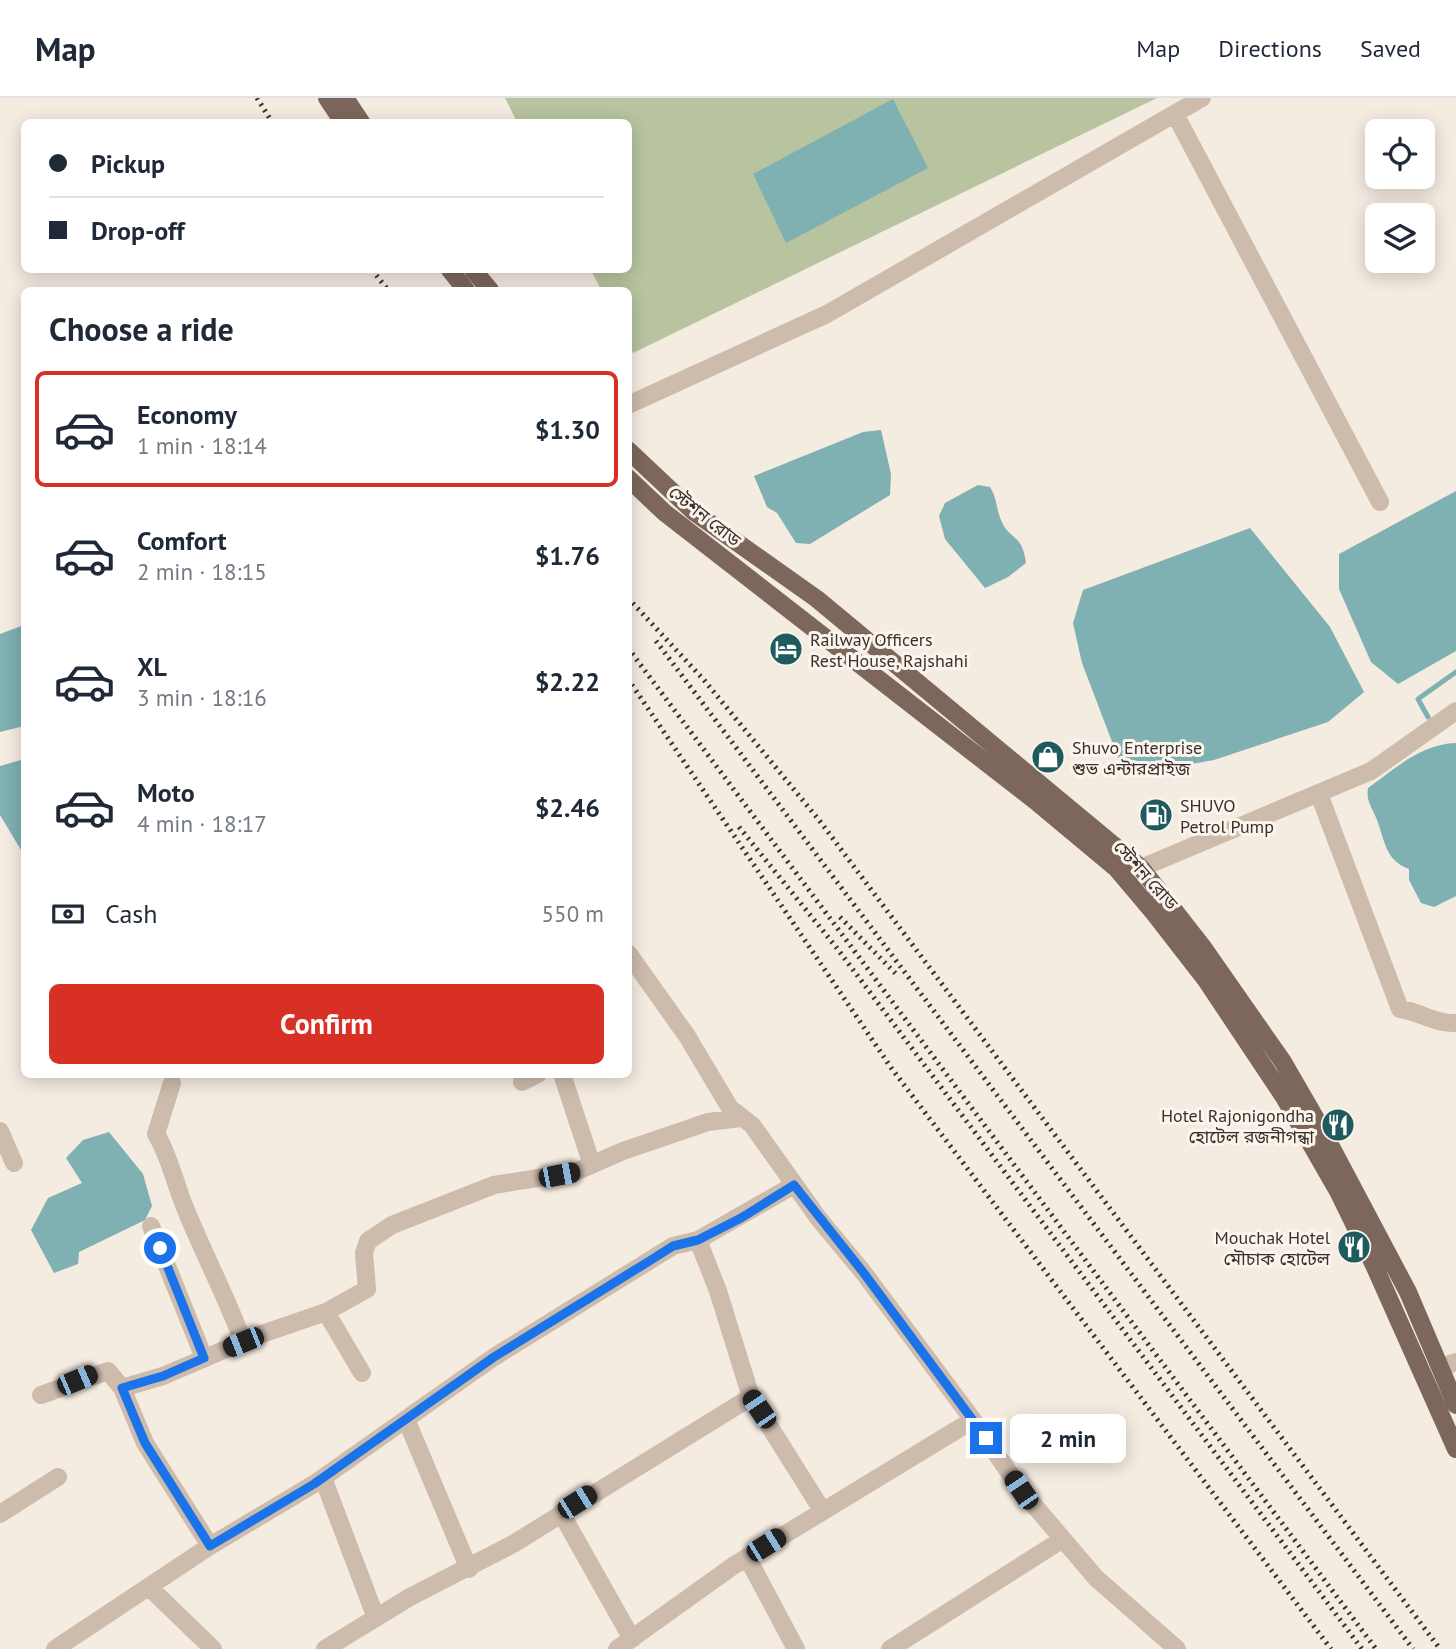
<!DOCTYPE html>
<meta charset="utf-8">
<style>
:root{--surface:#fff;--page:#f6f6f7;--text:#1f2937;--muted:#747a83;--line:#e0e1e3;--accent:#d93025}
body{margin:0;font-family:"PT Sans","Noto Sans Bengali",sans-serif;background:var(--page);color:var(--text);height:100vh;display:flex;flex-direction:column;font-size:26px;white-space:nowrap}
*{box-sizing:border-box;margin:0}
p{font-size:23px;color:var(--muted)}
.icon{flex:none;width:38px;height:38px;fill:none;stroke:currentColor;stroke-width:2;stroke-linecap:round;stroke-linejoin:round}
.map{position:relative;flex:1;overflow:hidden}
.side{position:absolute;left:21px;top:189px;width:611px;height:791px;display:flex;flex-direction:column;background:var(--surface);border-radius:10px;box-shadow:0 4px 18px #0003}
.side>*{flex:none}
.banner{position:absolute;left:21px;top:21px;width:611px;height:154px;border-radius:10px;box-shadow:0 4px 18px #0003;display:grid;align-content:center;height:154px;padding:0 28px;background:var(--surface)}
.fabs{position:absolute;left:1365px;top:21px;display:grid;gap:14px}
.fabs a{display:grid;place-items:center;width:70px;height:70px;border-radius:10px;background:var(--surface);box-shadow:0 4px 18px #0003;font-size:35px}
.end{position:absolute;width:32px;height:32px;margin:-16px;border:9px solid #1a73e8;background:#fff;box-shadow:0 0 0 4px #fff}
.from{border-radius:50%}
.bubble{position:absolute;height:49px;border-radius:10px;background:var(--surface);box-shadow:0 4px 18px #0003;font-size:23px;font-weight:700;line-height:49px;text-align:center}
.car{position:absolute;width:21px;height:42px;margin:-21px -10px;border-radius:9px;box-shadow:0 0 5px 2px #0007;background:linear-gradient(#222 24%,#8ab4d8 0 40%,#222 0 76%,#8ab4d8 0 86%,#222 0)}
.banner b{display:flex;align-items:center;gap:24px;height:66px;font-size:26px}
.banner b+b{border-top:2px solid var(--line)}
.banner i{width:18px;height:18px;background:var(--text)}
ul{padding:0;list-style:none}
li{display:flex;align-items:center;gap:21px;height:116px;margin:0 14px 10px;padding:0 14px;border:4px solid transparent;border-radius:10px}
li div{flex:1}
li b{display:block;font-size:26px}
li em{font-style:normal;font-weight:700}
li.current{border-color:var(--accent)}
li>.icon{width:63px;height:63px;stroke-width:1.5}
h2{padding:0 28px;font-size:32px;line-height:84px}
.pay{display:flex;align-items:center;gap:18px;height:77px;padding:0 28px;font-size:26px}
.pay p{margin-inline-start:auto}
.primary-button{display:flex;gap:14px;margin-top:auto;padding:14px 28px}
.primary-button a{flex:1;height:80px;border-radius:10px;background:var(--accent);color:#fff;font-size:28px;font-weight:700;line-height:80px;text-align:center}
header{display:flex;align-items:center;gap:42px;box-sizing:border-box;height:98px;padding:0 35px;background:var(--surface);border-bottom:2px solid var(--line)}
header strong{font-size:33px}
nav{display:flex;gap:38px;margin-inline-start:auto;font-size:24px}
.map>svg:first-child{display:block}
.green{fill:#b8c4a0}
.water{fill:#7fb0b2}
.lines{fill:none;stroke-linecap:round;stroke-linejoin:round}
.stream{stroke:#7fb0b2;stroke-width:5}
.minor{stroke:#cdbbac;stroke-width:18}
.major{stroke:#7d675c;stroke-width:18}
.rail{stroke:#3b302b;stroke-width:5;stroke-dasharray:2 5;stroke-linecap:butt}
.route{stroke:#1a73e8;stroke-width:9}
.labels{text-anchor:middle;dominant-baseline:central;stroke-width:6;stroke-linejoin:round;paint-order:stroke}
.street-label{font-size:18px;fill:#3b302b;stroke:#fbf5ee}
.poi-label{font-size:18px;fill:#3b302b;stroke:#fbf5ee;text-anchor:start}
</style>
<header>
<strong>Map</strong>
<nav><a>Map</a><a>Directions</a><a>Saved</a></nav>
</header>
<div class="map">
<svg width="1456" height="1551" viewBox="0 0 1456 1551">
<rect width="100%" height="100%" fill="#f4ebe1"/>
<!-- green -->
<path class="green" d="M 505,0 L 1157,0 L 633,255 L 628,247 L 628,192 L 601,192 L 591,172 L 628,172 L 628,24 L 517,24 Z"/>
<!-- water -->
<path class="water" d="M 893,1 L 928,70 L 786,145 L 753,76 Z
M 881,332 L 891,376 L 890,397 L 810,446 L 796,445 L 777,415 L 767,409 L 754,378 L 863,334 Z
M 978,387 L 990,389 C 997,400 996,410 1001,422 C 1010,444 1022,434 1026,465 L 1008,479 L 985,490 L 945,441 L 939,418 L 945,405 Z
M 1456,393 L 1456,553 L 1398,586 L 1371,564 L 1339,491 L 1339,456 Z
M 1250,430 L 1330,529 L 1364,594 L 1328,624 L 1214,662 L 1135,676 L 1119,662 L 1082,565 L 1073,525 L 1083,492 Z
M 24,527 L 24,628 L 0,634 L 0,536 Z
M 1456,645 L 1456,798 L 1434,809 L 1421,805 L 1409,782 L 1409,771 C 1385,762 1385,743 1377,722 C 1372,709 1366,704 1368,690 C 1396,670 1421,646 1456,645 Z
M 21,662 L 24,672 L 24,757 L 0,717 L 0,668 Z
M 109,1034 L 143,1076 L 152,1108 L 145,1122 L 79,1154 L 78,1166 L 54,1175 L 31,1132 L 48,1100 L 82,1085 L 66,1060 L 83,1042 Z"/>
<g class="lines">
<!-- stream -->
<path class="stream" d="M 1428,619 L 1418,601 L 1456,574"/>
<!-- minor -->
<path class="minor" d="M 1175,16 L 1380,404
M 628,307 L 827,216 L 1202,0
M 1319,696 L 1400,911 C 1421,914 1435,926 1456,925
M 1141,770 L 1371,673 L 1456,613
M 628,855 L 687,938 L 730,1010 L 752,1027 L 819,1121 L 863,1174 L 973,1322 L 1021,1392 L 1096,1480 L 1177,1551
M 562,976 L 592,1067
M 522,984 L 538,976
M 172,985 L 156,1036 C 170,1059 174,1083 184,1107 C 202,1153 226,1197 243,1244
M 0,1033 L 14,1065
M 151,1128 L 204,1260
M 698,1142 L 718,1193 L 751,1299 L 822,1412
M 326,1214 L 362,1275
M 1441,1269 L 1456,1264
M 122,1290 L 145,1345 L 210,1448
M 41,1297 L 108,1273 L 122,1290 L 163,1278 L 259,1237 L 326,1214 L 367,1191 L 364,1155 L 368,1143 L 392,1127 L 494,1087 L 575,1074 L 623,1053 L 708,1024 L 741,1020
M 406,1321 L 469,1471
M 323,1380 L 376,1520
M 561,1415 L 632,1541
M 0,1416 L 58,1379
M 747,1459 L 796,1551
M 149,1489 L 213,1551
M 55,1551 L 210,1448 L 314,1386 L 494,1259 L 673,1148 L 698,1142 L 794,1087
M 325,1551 L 410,1499 L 513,1446 L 751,1299
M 617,1551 L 733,1468 L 973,1322
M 890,1551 L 1063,1441"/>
<!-- major -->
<path class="major" d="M 327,0 L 343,24
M 345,0 L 361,24
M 450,172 L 466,192
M 473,172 L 490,192
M 628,352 L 694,414 L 817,501 L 1141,770 L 1202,848 L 1283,964 L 1320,1028 L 1408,1194 L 1456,1307
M 628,380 L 665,415 L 1038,705 L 1116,770 L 1154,815 L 1206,882 L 1284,999 L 1339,1095 L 1374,1167 L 1456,1351"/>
<!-- rail -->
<path class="rail" d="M 257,0 L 272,24
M 372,172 L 388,192
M 628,500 L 704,582 L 819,722 L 1440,1551
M 656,543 L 1413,1551
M 628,550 L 1376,1551
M 628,581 L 892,971 L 1331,1551
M 739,729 L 836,849 L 1362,1551
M 840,819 L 899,879"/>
</g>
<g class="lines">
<!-- route -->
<path class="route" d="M 160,1150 L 204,1260 L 163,1278 L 122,1290 L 145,1345 L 210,1448 L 314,1386 L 494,1259 L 651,1162 L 673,1148 L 698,1142 L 741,1120 L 794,1087 L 863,1174 L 986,1340"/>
</g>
<!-- icons -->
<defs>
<symbol id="hotel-disc" viewBox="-11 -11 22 22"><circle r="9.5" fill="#1f5a5e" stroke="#fbf5ee"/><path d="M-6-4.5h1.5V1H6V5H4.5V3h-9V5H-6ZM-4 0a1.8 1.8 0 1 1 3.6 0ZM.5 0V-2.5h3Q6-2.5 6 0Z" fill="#fff"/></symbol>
<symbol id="shop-disc" viewBox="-11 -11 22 22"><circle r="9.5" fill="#1f5a5e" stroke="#fbf5ee"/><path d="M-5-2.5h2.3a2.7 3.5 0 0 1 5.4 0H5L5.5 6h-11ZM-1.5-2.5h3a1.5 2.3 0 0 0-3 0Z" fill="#fff"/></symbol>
<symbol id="fuel-disc" viewBox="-11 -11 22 22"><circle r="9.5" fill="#1f5a5e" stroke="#fbf5ee"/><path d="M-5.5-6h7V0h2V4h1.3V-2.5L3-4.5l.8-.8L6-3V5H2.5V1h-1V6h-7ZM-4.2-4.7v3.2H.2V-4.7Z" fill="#fff"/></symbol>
<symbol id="restaurant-disc" viewBox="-11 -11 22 22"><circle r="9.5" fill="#1f5a5e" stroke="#fbf5ee"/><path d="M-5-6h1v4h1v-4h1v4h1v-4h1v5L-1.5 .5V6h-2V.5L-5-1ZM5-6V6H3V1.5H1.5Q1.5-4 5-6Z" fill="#fff"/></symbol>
</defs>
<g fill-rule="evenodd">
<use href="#hotel-disc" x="767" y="532" width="38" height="38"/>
<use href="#shop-disc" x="1029" y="640" width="38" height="38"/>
<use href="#fuel-disc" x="1137" y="698" width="38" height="38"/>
<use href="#restaurant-disc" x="1319" y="1008" width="38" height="38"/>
<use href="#restaurant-disc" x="1335" y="1130" width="38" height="38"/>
</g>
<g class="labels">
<!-- street labels -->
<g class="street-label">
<text transform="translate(705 418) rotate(38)">স্টেশন রোড</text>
<text transform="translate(1146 777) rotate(48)">স্টেশন রোড</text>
</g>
<!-- poi labels -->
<g class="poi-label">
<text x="810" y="541">Railway Officers<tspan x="810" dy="21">Rest House, Rajshahi</tspan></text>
<text x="1072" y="649">Shuvo Enterprise<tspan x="1072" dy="21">শুভ এন্টারপ্রাইজ</tspan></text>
<text x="1180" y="707">SHUVO<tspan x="1180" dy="21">Petrol Pump</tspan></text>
<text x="1314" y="1017" text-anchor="end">Hotel Rajonigondha<tspan x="1314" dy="21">হোটেল রজনীগন্ধা</tspan></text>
<text x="1330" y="1139" text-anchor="end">Mouchak Hotel<tspan x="1330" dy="21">মৌচাক হোটেল</tspan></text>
</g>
</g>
</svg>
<div class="fabs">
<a><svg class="icon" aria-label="locate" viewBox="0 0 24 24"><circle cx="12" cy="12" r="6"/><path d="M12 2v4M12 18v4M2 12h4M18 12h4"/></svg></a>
<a><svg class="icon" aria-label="layers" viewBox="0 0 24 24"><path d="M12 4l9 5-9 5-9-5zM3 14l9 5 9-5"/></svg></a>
</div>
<i class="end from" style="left:160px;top:1150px"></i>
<i class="end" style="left:986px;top:1340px"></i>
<div class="bubble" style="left:1010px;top:1316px;width:116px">2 min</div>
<i class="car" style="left:559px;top:1077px;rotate:79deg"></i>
<i class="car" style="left:243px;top:1244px;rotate:248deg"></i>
<i class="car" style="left:77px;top:1282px;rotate:67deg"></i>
<i class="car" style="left:759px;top:1311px;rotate:326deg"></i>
<i class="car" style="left:1021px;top:1392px;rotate:326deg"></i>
<i class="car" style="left:577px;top:1404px;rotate:58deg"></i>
<i class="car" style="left:766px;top:1447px;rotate:58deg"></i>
<div class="banner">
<b><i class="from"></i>Pickup</b>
<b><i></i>Drop-off</b>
</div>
<section class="side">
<h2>Choose a ride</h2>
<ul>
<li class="current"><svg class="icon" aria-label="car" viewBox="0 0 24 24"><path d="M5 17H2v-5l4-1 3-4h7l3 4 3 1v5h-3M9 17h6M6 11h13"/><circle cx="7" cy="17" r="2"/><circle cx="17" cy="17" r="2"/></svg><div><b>Economy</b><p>1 min · 18:14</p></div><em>$1.30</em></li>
<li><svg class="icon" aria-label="car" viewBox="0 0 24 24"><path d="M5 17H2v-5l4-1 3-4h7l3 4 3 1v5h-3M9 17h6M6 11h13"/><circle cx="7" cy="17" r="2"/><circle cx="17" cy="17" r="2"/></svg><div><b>Comfort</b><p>2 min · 18:15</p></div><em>$1.76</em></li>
<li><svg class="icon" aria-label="car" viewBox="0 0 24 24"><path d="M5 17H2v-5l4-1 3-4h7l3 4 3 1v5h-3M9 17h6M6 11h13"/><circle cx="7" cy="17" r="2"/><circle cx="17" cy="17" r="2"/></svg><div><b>XL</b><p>3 min · 18:16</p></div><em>$2.22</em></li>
<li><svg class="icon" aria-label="car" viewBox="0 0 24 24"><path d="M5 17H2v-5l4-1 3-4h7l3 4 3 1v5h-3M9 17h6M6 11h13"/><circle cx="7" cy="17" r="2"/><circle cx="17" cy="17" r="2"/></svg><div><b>Moto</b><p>4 min · 18:17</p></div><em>$2.46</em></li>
</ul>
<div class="pay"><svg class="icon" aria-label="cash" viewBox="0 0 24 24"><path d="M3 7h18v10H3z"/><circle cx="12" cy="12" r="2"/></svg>Cash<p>550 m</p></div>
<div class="primary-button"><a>Confirm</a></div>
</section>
</div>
